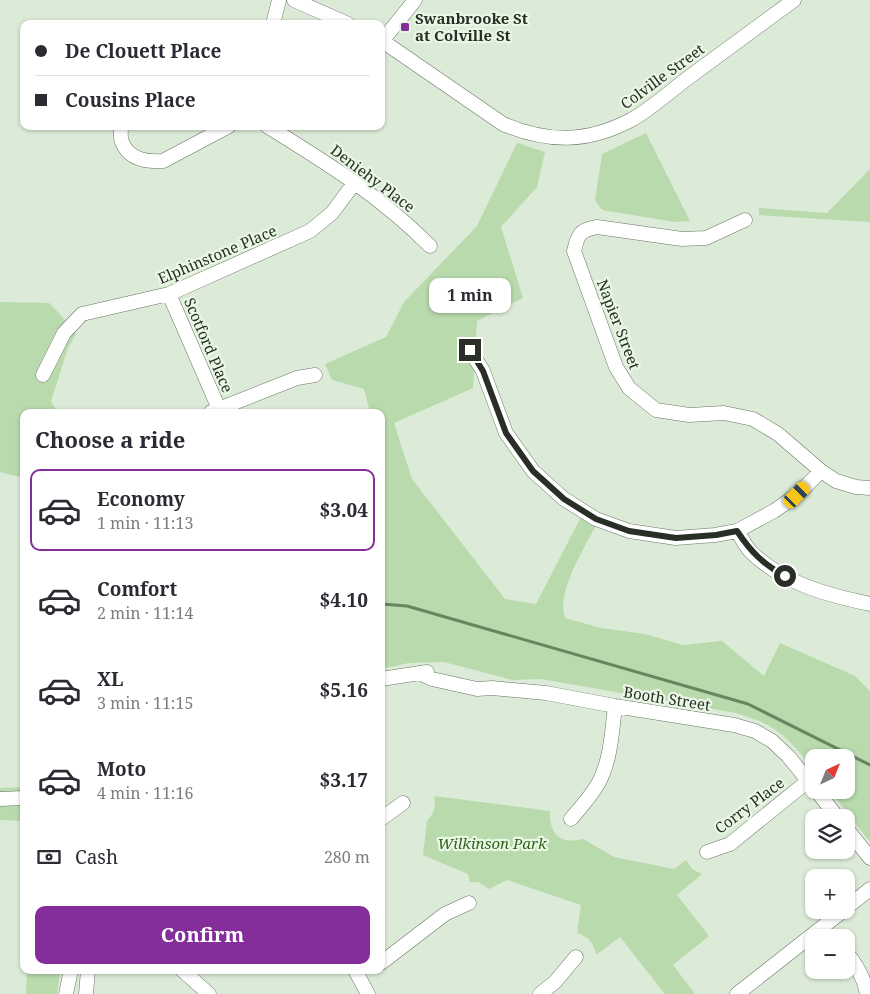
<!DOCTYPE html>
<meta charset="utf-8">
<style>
:root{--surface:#fff;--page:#f2f2f3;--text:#2b2b33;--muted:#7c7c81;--line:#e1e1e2;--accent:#842e9c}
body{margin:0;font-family:"Noto Serif",serif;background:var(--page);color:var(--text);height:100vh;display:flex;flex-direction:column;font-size:19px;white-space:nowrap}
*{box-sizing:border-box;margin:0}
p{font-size:16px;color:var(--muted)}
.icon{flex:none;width:28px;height:28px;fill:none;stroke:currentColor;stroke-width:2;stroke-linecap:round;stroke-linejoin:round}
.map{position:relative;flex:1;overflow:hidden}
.details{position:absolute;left:20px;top:409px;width:365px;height:565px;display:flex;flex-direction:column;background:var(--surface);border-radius:10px;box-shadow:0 1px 4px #0004}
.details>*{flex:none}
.banner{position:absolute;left:20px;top:20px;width:365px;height:110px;border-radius:10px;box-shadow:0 1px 4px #0004;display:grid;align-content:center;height:110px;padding:0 15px;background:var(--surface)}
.needle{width:32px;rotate:43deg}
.buttons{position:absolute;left:805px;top:749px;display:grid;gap:10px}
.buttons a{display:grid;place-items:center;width:50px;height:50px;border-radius:10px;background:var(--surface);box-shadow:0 1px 4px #0004;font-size:25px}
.end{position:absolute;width:22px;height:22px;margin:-11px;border:6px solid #292e27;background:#fff;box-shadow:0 0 0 2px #fff}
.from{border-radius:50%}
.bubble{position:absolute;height:35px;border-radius:10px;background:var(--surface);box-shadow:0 1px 4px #0004;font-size:16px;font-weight:700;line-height:35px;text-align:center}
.car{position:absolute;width:15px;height:30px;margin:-15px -8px;border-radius:6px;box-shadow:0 0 4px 1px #0007;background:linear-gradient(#f5c518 24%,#345 0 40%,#f5c518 0 76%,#345 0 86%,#f5c518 0)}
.banner b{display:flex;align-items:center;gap:18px;height:48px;font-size:19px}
.banner b+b{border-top:1px solid var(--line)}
.banner i{width:12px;height:12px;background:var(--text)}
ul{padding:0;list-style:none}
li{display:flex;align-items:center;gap:15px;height:82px;margin:0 10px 8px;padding:0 5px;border:2px solid transparent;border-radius:10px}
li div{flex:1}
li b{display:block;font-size:19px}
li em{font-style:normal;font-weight:700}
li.on{border-color:var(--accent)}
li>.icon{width:45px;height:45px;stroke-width:1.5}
h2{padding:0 15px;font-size:22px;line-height:60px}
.pay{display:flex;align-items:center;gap:12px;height:55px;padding:0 15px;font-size:19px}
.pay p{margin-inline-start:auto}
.cta{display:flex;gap:10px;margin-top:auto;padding:10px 15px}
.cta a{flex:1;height:58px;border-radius:10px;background:var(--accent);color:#fff;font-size:20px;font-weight:700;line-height:58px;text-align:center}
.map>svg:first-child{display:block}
.green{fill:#b8daac}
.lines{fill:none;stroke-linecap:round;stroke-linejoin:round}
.stream{stroke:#698560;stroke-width:3}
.minor-casing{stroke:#687564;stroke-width:15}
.minor{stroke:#fff;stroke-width:14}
.route{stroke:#292e27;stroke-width:6}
.poi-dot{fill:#842e9c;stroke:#e9f8e4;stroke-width:2}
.labels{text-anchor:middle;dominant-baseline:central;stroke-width:4.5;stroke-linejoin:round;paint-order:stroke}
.poi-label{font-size:15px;font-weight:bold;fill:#292e27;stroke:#e9f8e4;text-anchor:start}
.street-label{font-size:15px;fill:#292e27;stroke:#e9f8e4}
.park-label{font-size:15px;font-style:italic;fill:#31611d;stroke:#e9f8e4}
</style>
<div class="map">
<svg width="870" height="994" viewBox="0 0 870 994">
<rect width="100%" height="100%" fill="#dcebd7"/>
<!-- green -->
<path class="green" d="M 646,133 L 690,221 L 675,222 L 602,210 L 595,200 L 602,154 Z
M 517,143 L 545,152 L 537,187 L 501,227 L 523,298 L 477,321 L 473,388 L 394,423 L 412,479 L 505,599 L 536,604 L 581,517 L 596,525 C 584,549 556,592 565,618 L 601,628 L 645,634 L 683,645 L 722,641 L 764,676 L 780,643 L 855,676 L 870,691 L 870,842 L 829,790 L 846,790 L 846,758 L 814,758 L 814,771 C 800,752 784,732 762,722 C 754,719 745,716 736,713 L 541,679 L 513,680 L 444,662 L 409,663 L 381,669 L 381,412 L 370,412 L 364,389 L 332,380 L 325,364 L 386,337 L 404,302 L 477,226 Z
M 870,169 L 870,222 L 759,215 L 759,208 L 827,213 Z
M 0,302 L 49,303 L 59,313 L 76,334 L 68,348 L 51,401 L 57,412 L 24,412 L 24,478 L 0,472 Z
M 24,787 L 24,821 L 0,820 L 0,788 Z
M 434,796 L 550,811 C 549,834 560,845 583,839 L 614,857 L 674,869 L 686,860 L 692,869 L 702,874 L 677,895 L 709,936 L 673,965 L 695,994 L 665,994 L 620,937 L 596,955 C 594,942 588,937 577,933 L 581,905 L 507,880 L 489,889 L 478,882 L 470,882 L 468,874 L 423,855 L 427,821 L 433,813 L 435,805 Z
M 33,970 L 60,970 L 57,994 L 26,994 L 27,972 L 32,972 Z"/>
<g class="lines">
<!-- stream -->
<path class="stream" d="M 381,604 L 407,606 L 748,704 L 870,765"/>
<defs>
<path id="minor" d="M 294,0 L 348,24
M 273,24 L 279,0
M 381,40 L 503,124 C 548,143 587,143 631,120 C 650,110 674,88 692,75 C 726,50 760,25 794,0
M 382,41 L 415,0
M 121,126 C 121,131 120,138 122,142 C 129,160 147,162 163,161 L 229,126
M 267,126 C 327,163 380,196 430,246
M 745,220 L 706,238 L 682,239 L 597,227 C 580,230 578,234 574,251 L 616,367 L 629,388 L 656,410 L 689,415 L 724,413 L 753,419 L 778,434 L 821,471 L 836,481 L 856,487 L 870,488
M 169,294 L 219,409
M 470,350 L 483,371 L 506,433 L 533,471 L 564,499 L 596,519 L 629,531 L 676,538 L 715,535 L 737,531 L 774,511 L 797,495 L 821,471
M 43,375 L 64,333 L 82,314 L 169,294 L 310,231 L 332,213 L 355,182
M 211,412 L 297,378 L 315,375
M 737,531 C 741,537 745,545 750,551 C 782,583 827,595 870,604
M 419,673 L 432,679 L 477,689 L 492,688 L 546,693 L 615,706 L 734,725 L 755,731 L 772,741 L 788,756 L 814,788
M 381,679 L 427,672
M 816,790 L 838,818
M 0,799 L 24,798
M 381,819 L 403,803
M 571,819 C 581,807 592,795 599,782 C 611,759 612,731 615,706
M 846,828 L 870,858
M 707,852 L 730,844 L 808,781
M 846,908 L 870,889
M 846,952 C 857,965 864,977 867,994
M 381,963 L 445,914 L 469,903
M 182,970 L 209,994
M 355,970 L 368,994
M 66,994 L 71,970
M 86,994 L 88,970
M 540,994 L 555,982 L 576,957
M 737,994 L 844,910"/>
</defs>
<!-- minor casing -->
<use href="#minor" class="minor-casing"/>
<!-- minor -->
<use href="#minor" class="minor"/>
</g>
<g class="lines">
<!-- route -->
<path class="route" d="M 470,350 L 483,371 L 506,433 L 533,471 L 564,499 L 596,519 L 629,531 L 676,538 L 716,535 L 737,531 C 751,552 763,564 785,576"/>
</g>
<!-- markers -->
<rect class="poi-dot" x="400" y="22" width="10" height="10" rx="2.5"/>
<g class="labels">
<!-- poi labels -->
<g class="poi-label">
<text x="415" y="18">Swanbrooke St<tspan x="415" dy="17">at Colville St</tspan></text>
</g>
<!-- street labels -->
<g class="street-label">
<text transform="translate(662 76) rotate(-36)">Colville Street</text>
<text transform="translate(373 178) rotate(37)">Deniehy Place</text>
<text transform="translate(217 254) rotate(-23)">Elphinstone Place</text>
<text transform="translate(619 324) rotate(69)">Napier Street</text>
<text transform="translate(209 345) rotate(67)">Scotford Place</text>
<text transform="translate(667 698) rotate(9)">Booth Street</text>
<text transform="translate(749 805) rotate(-37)">Corry Place</text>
</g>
<!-- park labels -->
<g class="park-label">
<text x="492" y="843">Wilkinson Park</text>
</g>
</g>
</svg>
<div class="buttons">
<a><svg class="needle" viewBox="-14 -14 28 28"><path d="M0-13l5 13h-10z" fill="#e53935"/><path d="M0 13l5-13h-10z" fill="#7c7c81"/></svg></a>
<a><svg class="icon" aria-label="layers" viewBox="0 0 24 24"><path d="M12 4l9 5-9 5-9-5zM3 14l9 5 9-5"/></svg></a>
<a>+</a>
<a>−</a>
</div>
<i class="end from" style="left:785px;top:576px"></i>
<i class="end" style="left:470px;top:350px"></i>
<div class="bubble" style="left:429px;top:278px;width:82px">1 min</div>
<i class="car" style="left:797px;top:495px;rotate:45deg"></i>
<div class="banner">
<b><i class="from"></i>De Clouett Place</b>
<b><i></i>Cousins Place</b>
</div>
<section class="details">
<h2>Choose a ride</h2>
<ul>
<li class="on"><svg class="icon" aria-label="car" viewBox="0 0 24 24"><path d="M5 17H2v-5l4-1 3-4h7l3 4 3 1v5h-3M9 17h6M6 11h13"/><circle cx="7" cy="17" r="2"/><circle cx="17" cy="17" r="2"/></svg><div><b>Economy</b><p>1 min · 11:13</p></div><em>$3.04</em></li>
<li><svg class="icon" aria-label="car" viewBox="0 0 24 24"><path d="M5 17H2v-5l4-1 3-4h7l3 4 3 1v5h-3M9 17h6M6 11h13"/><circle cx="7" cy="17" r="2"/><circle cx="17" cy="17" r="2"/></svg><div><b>Comfort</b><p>2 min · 11:14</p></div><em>$4.10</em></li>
<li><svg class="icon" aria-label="car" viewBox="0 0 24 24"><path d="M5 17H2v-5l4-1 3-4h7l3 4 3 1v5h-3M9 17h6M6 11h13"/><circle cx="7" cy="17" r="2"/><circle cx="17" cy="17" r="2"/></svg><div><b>XL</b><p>3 min · 11:15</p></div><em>$5.16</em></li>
<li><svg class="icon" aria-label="car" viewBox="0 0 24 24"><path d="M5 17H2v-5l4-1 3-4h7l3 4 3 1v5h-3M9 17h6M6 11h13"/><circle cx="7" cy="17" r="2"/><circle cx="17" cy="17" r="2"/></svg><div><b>Moto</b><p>4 min · 11:16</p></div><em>$3.17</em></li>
</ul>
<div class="pay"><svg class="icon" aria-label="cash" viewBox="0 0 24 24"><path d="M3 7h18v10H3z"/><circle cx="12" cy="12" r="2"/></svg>Cash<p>280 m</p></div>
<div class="cta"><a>Confirm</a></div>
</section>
</div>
